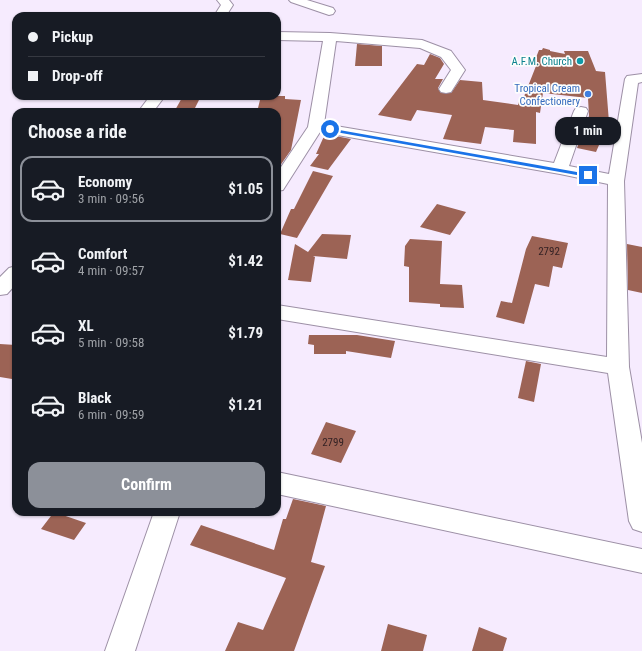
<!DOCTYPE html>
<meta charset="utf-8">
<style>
:root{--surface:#171b24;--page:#242831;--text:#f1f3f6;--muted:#9ea1a6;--line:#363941;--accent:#8c9099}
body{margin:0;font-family:"Roboto Condensed",sans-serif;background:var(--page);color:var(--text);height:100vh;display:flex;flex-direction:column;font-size:15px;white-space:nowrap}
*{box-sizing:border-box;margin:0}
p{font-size:13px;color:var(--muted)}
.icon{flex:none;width:22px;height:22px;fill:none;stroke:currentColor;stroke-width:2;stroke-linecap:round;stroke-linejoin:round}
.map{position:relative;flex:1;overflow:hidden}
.details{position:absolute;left:12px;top:108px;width:269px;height:408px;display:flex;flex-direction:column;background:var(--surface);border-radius:12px;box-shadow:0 1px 3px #0004}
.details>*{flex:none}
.top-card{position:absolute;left:12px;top:12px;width:269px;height:88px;border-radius:12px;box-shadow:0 1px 3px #0004;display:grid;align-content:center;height:88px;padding:0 16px;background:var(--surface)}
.end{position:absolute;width:18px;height:18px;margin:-9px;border:5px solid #1a73e8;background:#fff;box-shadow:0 0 0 2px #fff}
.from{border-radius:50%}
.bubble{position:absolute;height:28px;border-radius:12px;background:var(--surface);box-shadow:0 1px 3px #0004;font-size:13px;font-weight:700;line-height:28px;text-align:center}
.top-card b{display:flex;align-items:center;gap:14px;height:38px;font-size:15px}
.top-card b+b{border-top:1px solid var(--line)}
.top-card i{width:10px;height:10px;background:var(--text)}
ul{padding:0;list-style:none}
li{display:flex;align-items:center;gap:12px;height:66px;margin:0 8px 6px;padding:0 8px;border:2px solid transparent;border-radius:12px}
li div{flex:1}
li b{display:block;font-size:15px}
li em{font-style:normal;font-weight:700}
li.active{border-color:var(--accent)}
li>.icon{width:36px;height:36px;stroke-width:1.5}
h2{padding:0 16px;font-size:18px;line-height:48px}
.action{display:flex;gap:8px;margin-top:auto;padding:8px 16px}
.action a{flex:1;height:46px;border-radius:12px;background:var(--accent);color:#fff;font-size:16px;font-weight:700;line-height:46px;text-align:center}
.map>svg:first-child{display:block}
.building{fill:#9c6355}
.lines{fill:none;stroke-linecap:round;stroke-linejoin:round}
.minor-casing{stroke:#9d90a6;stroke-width:2}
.minor{fill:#fff;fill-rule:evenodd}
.route{fill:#1a73e8}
.culture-dot{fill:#0f9aa8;stroke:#fdfdfd;stroke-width:1.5}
.shop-dot{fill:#3f7fe0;stroke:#fdfdfd;stroke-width:1.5}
.labels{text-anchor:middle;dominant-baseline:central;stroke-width:3.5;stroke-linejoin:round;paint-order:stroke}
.far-culture-label{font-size:11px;fill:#0d838f;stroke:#fdfdfd;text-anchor:end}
.far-shop-label{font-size:11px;fill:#366cbe;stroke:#fdfdfd;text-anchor:end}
.number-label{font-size:11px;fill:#342224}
</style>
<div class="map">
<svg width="642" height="651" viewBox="0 0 642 651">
<rect width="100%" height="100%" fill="#f6ebfe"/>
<!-- building -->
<path class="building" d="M 357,44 L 382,46 L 382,66 L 355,66 Z
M 543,48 L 550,50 L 550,51 L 565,54 L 564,51 L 588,51 L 596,71 L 605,72 L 609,122 L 596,152 L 577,148 L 589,116 L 588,98 L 543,93 L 540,113 L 536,112 L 536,144 L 513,142 L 514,130 L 485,127 L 481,144 L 443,139 L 452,115 L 417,110 L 411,121 L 378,115 L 417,64 L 424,65 L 430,54 L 440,58 L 444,64 L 435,79 L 443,79 L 438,88 L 441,93 L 451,93 L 460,80 L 482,82 L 483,100 L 518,105 L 520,98 L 523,99 L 536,66 L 533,65 L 539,50 L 542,50 Z
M 183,96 L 201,96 L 193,112 L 174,112 Z
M 261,96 L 285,96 L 285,99 L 301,100 L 291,150 L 277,170 L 277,112 L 257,112 Z
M 325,134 L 351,139 L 328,170 L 310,166 L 319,154 L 316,154 Z
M 313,171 L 333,176 L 297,238 L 280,234 L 291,209 L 294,209 Z
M 437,204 L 466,212 L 450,235 L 420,227 Z
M 322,234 L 351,235 L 347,259 L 313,256 L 315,257 L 311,282 L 288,280 L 295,244 L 308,252 Z
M 532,236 L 568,243 L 562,268 L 553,266 L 549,287 L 535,284 L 524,324 L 496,317 L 501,301 L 512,303 L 526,249 Z
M 410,239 L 442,241 L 440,284 L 462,285 L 464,308 L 440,307 L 440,304 L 409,302 L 409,267 L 404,266 L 405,246 Z
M 627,244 L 642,247 L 642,293 L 628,290 Z
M 309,335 L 357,335 L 395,341 L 391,358 L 346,351 L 346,354 L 314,354 L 314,345 L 308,344 Z
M 0,344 L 16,345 L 16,372 L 12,379 L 0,377 Z
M 526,361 L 541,364 L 534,402 L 518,398 Z
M 326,422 L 356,431 L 341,463 L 311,454 Z
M 293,499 L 326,506 L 311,562 L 325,566 L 294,651 L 225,651 L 238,622 L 263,630 L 286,578 L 190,545 L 201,525 L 274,550 L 283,519 L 286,519 Z
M 54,512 L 86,523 L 74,540 L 41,529 Z
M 388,624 L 427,635 L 423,651 L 381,651 Z
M 479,627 L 507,638 L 503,651 L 472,651 Z"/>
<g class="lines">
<defs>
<path id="minor" d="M 217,0 L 229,0 L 233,5 L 226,16 L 214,16 L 221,5 Z
M 289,0 L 307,0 L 333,8 L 335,11 L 333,14 L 329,15 L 291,2 Z
M 277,32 L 330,33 L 422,40 L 451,51 L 465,70 L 451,92 L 446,93 L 441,92 L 439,89 L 451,70 L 441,57 L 420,48 L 336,41 L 324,124 L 554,163 L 574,111 L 576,108 L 581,107 L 586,108 L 588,111 L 569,166 L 609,174 L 625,79 L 627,76 L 642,74 L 642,82 L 638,83 L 624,181 L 629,367 L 642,443 L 642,532 L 633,529 L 629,521 L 608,373 L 277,319 L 277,305 L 607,357 L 608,184 L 560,174 L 320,132 L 283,190 L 277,191 L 277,173 L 308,127 L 323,41 L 277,40 Z
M 150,96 L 165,96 L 153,112 L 138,112 Z
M 16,266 L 16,284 L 7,294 L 0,295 L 0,277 L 9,268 Z
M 277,472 L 642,549 L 642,573 L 277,494 Z
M 154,512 L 180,512 L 135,651 L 105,651 Z"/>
</defs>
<!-- minor casing -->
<use href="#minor" class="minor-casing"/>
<!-- minor -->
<use href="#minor" class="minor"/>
</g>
<!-- route -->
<path class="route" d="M 328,128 L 588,174 L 591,175 L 588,177 L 330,131 Z"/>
<!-- markers -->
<circle class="culture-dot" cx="580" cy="61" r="4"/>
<circle class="shop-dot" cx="588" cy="94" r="4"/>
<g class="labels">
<!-- far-culture labels -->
<g class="far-culture-label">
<text x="572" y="61">A.F.M. Church</text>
</g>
<!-- far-shop labels -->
<g class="far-shop-label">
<text x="580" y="88">Tropical Cream<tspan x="580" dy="13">Confectionery</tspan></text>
</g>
<!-- number labels -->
<g class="number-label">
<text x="549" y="251">2792</text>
<text x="333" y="442">2799</text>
</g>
</g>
</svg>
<i class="end from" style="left:330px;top:129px"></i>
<i class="end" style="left:588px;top:175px"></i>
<div class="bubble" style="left:555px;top:117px;width:66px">1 min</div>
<div class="top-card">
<b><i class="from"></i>Pickup</b>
<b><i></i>Drop-off</b>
</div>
<section class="details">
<h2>Choose a ride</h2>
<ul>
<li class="active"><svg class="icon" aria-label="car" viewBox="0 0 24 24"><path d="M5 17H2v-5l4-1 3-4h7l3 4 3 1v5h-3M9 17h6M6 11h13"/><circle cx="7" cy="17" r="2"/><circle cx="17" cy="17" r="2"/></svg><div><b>Economy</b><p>3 min · 09:56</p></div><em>$1.05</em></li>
<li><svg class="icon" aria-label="car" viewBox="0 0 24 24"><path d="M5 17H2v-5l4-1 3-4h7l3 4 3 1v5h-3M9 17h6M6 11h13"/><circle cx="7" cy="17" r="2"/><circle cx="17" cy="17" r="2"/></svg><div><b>Comfort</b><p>4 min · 09:57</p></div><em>$1.42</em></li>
<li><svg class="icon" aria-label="car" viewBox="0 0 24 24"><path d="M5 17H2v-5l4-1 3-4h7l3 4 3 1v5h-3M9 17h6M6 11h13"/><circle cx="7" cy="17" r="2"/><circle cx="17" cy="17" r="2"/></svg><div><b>XL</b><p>5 min · 09:58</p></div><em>$1.79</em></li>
<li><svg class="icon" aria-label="car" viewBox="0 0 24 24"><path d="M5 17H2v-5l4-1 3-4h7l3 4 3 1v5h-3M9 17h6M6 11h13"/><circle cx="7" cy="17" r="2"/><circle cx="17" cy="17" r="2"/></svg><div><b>Black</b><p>6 min · 09:59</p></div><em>$1.21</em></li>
</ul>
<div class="action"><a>Confirm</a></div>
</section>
</div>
